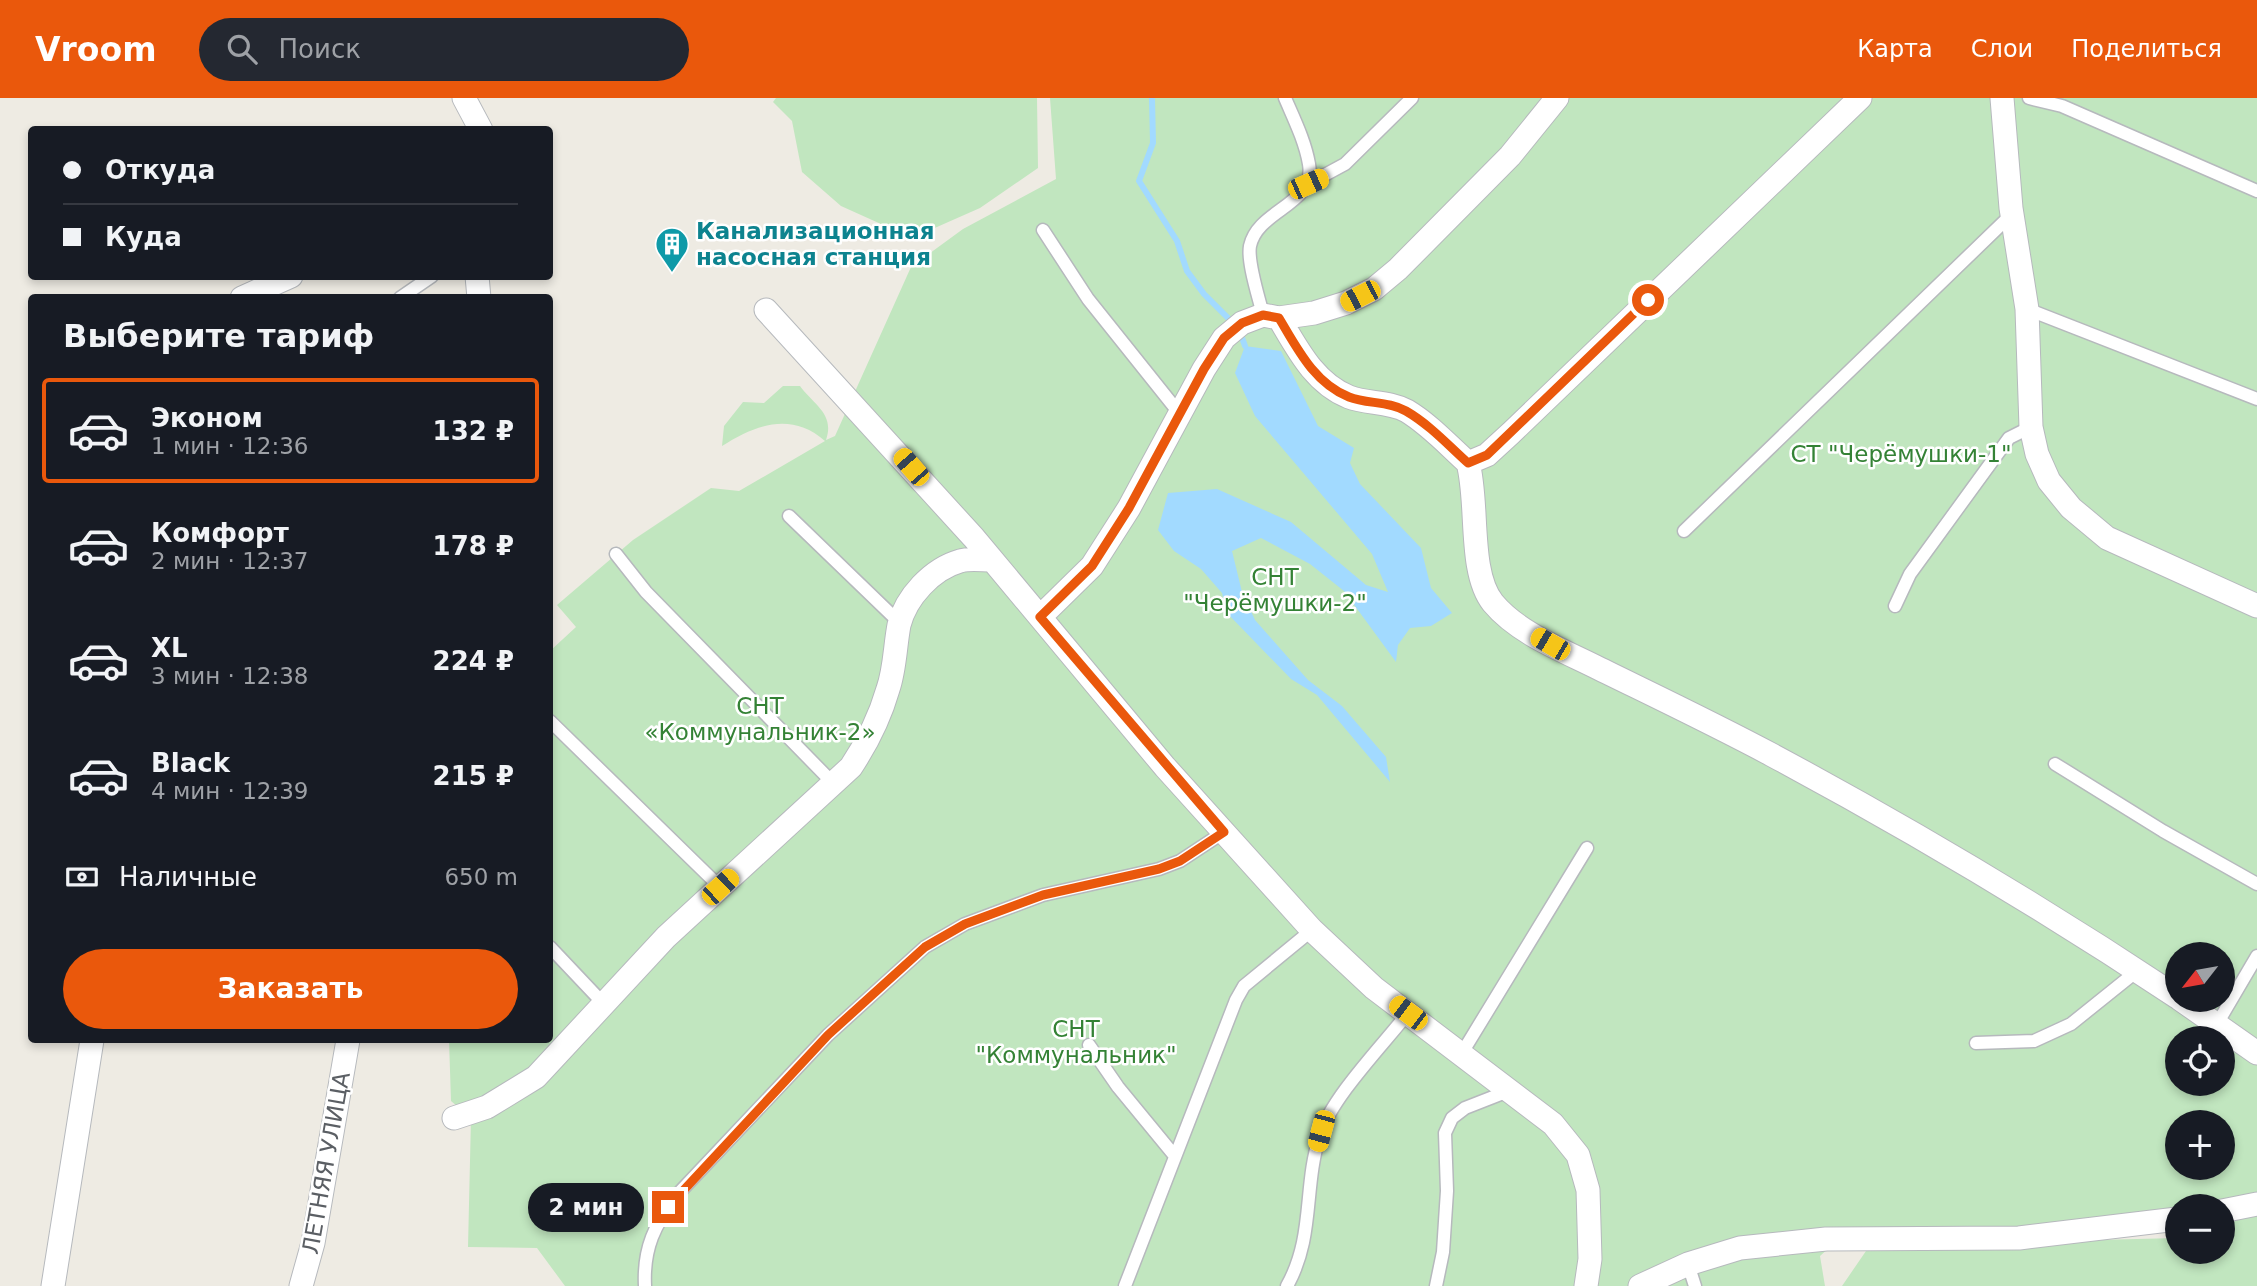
<!DOCTYPE html>
<html lang="ru">
<meta charset="utf-8">
<style>
:root{--surface:#171b24;--page:#242831;--text:#f1f3f6;--muted:#9ea1a6;--line:#363941;--accent:#ea580c}
body{margin:0;font-family:"DejaVu Sans",sans-serif;background:var(--page);color:var(--text);height:100vh;display:flex;flex-direction:column;font-size:26px;white-space:nowrap}
*{box-sizing:border-box;margin:0}
p{font-size:23px;color:var(--muted)}
.icon{flex:none;width:38px;height:38px;fill:none;stroke:currentColor;stroke-width:2;stroke-linecap:round;stroke-linejoin:round}
.map{position:relative;flex:1;overflow:hidden}
.sheet{position:absolute;left:28px;top:196px;width:525px;height:749px;display:flex;flex-direction:column;background:var(--surface);border-radius:7px;box-shadow:0 4px 10px #0003}
.sheet>*{flex:none}
.guide{position:absolute;left:28px;top:28px;width:525px;height:154px;border-radius:7px;box-shadow:0 4px 10px #0003;display:grid;align-content:center;height:154px;padding:0 35px;background:var(--surface)}
.needle{width:46px;rotate:239deg}
.fabs{position:absolute;left:2165px;top:844px;display:grid;gap:14px}
.fabs a{display:grid;place-items:center;width:70px;height:70px;border-radius:50%;background:var(--surface);box-shadow:0 4px 10px #0003;font-size:35px}
.end{position:absolute;width:32px;height:32px;margin:-16px;border:9px solid #ea580c;background:#fff;box-shadow:0 0 0 4px #fff}
.from{border-radius:50%}
.bubble{position:absolute;height:49px;border-radius:24px;background:var(--surface);box-shadow:0 4px 10px #0003;font-size:23px;font-weight:700;line-height:49px;text-align:center}
.car{position:absolute;width:21px;height:42px;margin:-21px -10px;border-radius:9px;box-shadow:0 0 5px 2px #0007;background:linear-gradient(#f5c518 24%,#345 0 40%,#f5c518 0 76%,#345 0 86%,#f5c518 0)}
.guide b{display:flex;align-items:center;gap:24px;height:66px;font-size:26px}
.guide b+b{border-top:2px solid var(--line)}
.guide i{width:18px;height:18px;background:var(--text)}
ul{padding:0;list-style:none}
li{display:flex;align-items:center;gap:21px;height:105px;margin:0 14px 10px;padding:0 21px;border:4px solid transparent;border-radius:7px}
li div{flex:1}
li b{display:block;font-size:26px}
li em{font-style:normal;font-weight:700}
li.current{border-color:var(--accent)}
li>.icon{width:63px;height:63px;stroke-width:1.5}
h2{padding:0 35px;font-size:32px;line-height:84px}
.pay{display:flex;align-items:center;gap:18px;height:77px;padding:0 35px;font-size:26px}
.pay p{margin-inline-start:auto}
.button{display:flex;gap:14px;margin-top:auto;padding:14px 35px}
.button a{flex:1;height:80px;border-radius:42px;background:var(--accent);color:#fff;font-size:28px;font-weight:700;line-height:80px;text-align:center}
header{display:flex;align-items:center;gap:42px;box-sizing:border-box;height:98px;padding:0 35px;background:var(--accent);color:#fff}
header strong{font-size:33px}
nav{display:flex;gap:38px;margin-inline-start:auto;font-size:24px}
.search{width:490px;height:63px;background:var(--page);display:flex;align-items:center;gap:18px;box-sizing:border-box;padding:0 24px;border-radius:38px;color:var(--muted);font-size:26px}
.map>svg:first-child{display:block}
.green{fill:#c1e6bf;fill-rule:evenodd}
.water{fill:#a2daff}
.lines{fill:none;stroke-linecap:round;stroke-linejoin:round}
.stream{stroke:#a2daff;stroke-width:6}
.lane-casing{stroke:#b6b9bd;stroke-width:15}
.street-casing{stroke:#b6b9bd;stroke-width:25}
.lane{stroke:#fff;stroke-width:12}
.street{stroke:#fff;stroke-width:23}
.route{stroke:#ea580c;stroke-width:9}
.labels{text-anchor:middle;dominant-baseline:central;stroke-width:5;stroke-linejoin:round;paint-order:stroke}
.culture-label{font-size:23px;font-weight:bold;fill:#0d838f;stroke:#fff;text-anchor:start}
.park-label{font-size:23px;fill:#348235;stroke:#fff}
.street-label{font-size:23px;fill:#5b5f64;stroke:#fff}
</style>
<header>
<strong>Vroom</strong>
<div class="search"><svg class="icon" aria-label="search" viewBox="0 0 24 24"><circle cx="10" cy="10" r="6"/><path d="M15 15l6 6"/></svg>Поиск</div>
<nav><a>Карта</a><a>Слои</a><a>Поделиться</a></nav>
</header>
<div class="map">
<svg width="2257" height="1188" viewBox="0 0 2257 1188">
<rect width="100%" height="100%" fill="#eeebe3"/>
<!-- green -->
<path class="green" d="M 776,0 L 1037,0 L 1038,70 L 980,110 L 912,140 L 841,108 L 802,74 L 792,23 L 773,4 Z
M 1050,0 L 2257,0 L 2257,1109 L 2177,1108 L 2177,1127 L 2097,1142 L 2177,1140 L 2177,1153 L 2222,1153 L 2223,1128 L 2257,1114 L 2257,1188 L 1842,1188 L 1866,1153 L 1923,1150 L 1831,1148 L 1820,1158 L 1825,1188 L 565,1188 L 537,1150 L 468,1149 L 471,1020 L 451,1003 L 449,942 L 550,942 L 550,553 L 576,529 L 557,507 L 633,442 L 711,390 L 739,393 L 825,343 C 791,313 755,327 722,348 L 724,328 L 743,304 L 764,305 L 783,288 L 800,288 C 814,307 835,316 826,342 L 835,338 L 911,169 L 963,131 L 1056,81 ZM 2177,856 L 2222,856 L 2222,901 L 2177,901 ZM 2177,940 L 2222,940 L 2222,985 L 2177,985 ZM 2177,1024 L 2222,1024 L 2222,1069 L 2177,1069 Z"/>
<!-- water -->
<path class="water" d="M 1245,248 L 1281,253 L 1318,328 L 1354,350 L 1350,365 L 1360,386 L 1421,450 L 1431,490 L 1452,515 L 1431,528 L 1410,530 L 1398,547 L 1396,564 L 1344,493 L 1310,466 L 1261,440 L 1232,453 L 1242,494 L 1255,522 L 1308,582 L 1342,608 L 1386,659 L 1390,684 L 1317,597 L 1291,581 L 1227,515 L 1222,495 L 1201,471 L 1174,453 L 1158,432 L 1168,395 L 1217,391 L 1291,424 L 1366,487 L 1388,494 L 1372,456 L 1255,318 L 1235,275 Z"/>
<g class="lines">
<!-- stream -->
<path class="stream" d="M 1152,0 L 1153,45 L 1139,83 L 1177,143 L 1187,173 L 1204,196 L 1234,226
M 1240,234 L 1245,248"/>
<defs>
<path id="lane" d="M 2029,0 L 2062,8 L 2257,93
M 1308,86 L 1345,66 L 1412,0
M 1043,132 L 1088,201 L 1180,316
M 400,200 L 432,178
M 2027,211 L 2257,301
M 1263,217 C 1259,200 1247,164 1250,148 C 1258,111 1316,107 1309,66 C 1305,43 1294,21 1285,0
M 789,418 L 900,525
M 1684,433 L 2012,116
M 616,456 L 646,494 L 833,685
M 1895,508 L 1910,476 L 2009,340 L 2031,329
M 550,623 L 720,789
M 2055,666 L 2163,733 L 2257,786
M 550,849 L 602,904
M 2217,926 L 2257,858
M 1976,945 L 2034,943 L 2071,926 L 2137,873
M 1089,947 L 1118,989 L 1174,1057
M 1462,955 L 1587,750
M 1688,1166 L 1695,1188
M 645,1188 C 643,1150 655,1126 677,1097 L 828,937 L 925,849 L 965,826 L 1043,797 L 1159,771 L 1180,763 L 1224,734
M 1125,1188 L 1236,902 L 1244,888 L 1312,832
M 1287,1188 C 1315,1138 1303,1089 1320,1037 C 1331,1000 1383,947 1408,915
M 1436,1188 L 1443,1154 L 1447,1093 L 1445,1035 L 1452,1020 L 1465,1010 L 1511,992"/>
<path id="street" d="M 464,0 L 481,32
M 2002,0 L 2011,110 L 2027,211 L 2031,329 L 2037,356 L 2049,383 L 2071,410 L 2107,440 L 2257,508
M 477,178 L 479,200
M 242,200 L 291,178
M 766,212 L 974,440 L 1165,669 L 1312,832 L 1374,890 L 1553,1026 L 1578,1057 L 1588,1092 L 1590,1161 L 1586,1188
M 1279,220 C 1297,250 1314,285 1349,299 C 1367,306 1389,303 1407,313 C 1430,327 1448,347 1468,365 L 1487,357 L 1511,335 L 1860,0
M 1468,365 C 1479,405 1468,474 1493,505 C 1518,535 1562,552 1596,569 C 1655,598 1714,626 1772,657 C 1910,731 2046,812 2177,899
M 1040,519 L 1092,468 L 1129,410 L 1204,271 L 1224,240 L 1242,225 L 1263,217 L 1279,220 L 1314,215 L 1346,205 L 1374,191 L 1398,171 L 1510,58 L 1557,0
M 2180,901 L 2257,955
M 454,1020 L 487,1009 L 536,979 L 666,839 L 851,669 C 867,645 880,619 888,591 C 895,571 895,548 899,527 C 906,499 932,471 960,463 C 969,460 982,462 992,462
M 2222,1113 L 2257,1106
M 53,1188 L 92,942
M 301,1188 L 313,1145 L 348,942
M 1640,1188 L 1688,1166 L 1740,1150 L 1826,1141 L 2019,1140 L 2177,1121"/>
</defs>
<!-- lane casing -->
<use href="#lane" class="lane-casing"/>
<!-- street casing -->
<use href="#street" class="street-casing"/>
<!-- lane -->
<use href="#lane" class="lane"/>
<!-- street -->
<use href="#street" class="street"/>
</g>
<g class="lines">
<!-- route -->
<path class="route" d="M 668,1109 L 828,937 L 925,849 L 965,826 L 1043,797 L 1159,771 L 1180,763 L 1224,734 L 1040,519 L 1092,468 L 1129,410 L 1204,271 L 1224,240 L 1242,225 L 1263,217 L 1279,220 C 1297,250 1314,285 1349,299 C 1367,306 1389,303 1406,313 C 1430,327 1448,347 1468,365 L 1487,357 L 1648,202"/>
</g>
<!-- icons -->
<defs>
<symbol id="building-pin" viewBox="-11 -11 22 30"><path d="M0 17L-7.5 6A9.5 9.5 0 1 1 7.5 6Z" fill="#0f9aa8" stroke="#fff"/><path d="M-4-6H4V6H1V3H-1V6H-4ZM-2.5-4.3h1.7v1.8h-1.7ZM.8-4.3h1.7v1.8H.8ZM-2.5-1h1.7V.8h-1.7ZM.8-1h1.7V.8H.8Z" fill="#fff"/></symbol>
</defs>
<g fill-rule="evenodd">
<use href="#building-pin" x="653" y="127" width="38" height="52"/>
</g>
<g class="labels">
<!-- culture labels -->
<g class="culture-label">
<text x="696" y="133">Канализационная<tspan x="696" dy="26">насосная станция</tspan></text>
</g>
<!-- park labels -->
<g class="park-label">
<text x="1901" y="356">СТ "Черёмушки-1"</text>
<text x="1275" y="479">СНТ<tspan x="1275" dy="26">"Черёмушки-2"</tspan></text>
<text x="760" y="608">СНТ<tspan x="760" dy="26">«Коммунальник-2»</tspan></text>
<text x="1076" y="931">СНТ<tspan x="1076" dy="26">"Коммунальник"</tspan></text>
</g>
<!-- street labels -->
<g class="street-label">
<text transform="translate(326 1065) rotate(-80)">ЛЕТНЯЯ УЛИЦА</text>
</g>
</g>
</svg>
<div class="fabs">
<a><svg class="needle" viewBox="-14 -14 28 28"><path d="M0-13l5 13h-10z" fill="#e53935"/><path d="M0 13l5-13h-10z" fill="#9ea1a6"/></svg></a>
<a><svg class="icon" aria-label="locate" viewBox="0 0 24 24"><circle cx="12" cy="12" r="6"/><path d="M12 2v4M12 18v4M2 12h4M18 12h4"/></svg></a>
<a>+</a>
<a>−</a>
</div>
<i class="end from" style="left:1648px;top:202px"></i>
<i class="end" style="left:668px;top:1109px"></i>
<div class="bubble" style="left:528px;top:1085px;width:116px">2 мин</div>
<i class="car" style="left:1308px;top:86px;rotate:66deg"></i>
<i class="car" style="left:1360px;top:198px;rotate:243deg"></i>
<i class="car" style="left:911px;top:369px;rotate:319deg"></i>
<i class="car" style="left:1550px;top:546px;rotate:300deg"></i>
<i class="car" style="left:720px;top:789px;rotate:47deg"></i>
<i class="car" style="left:1408px;top:915px;rotate:307deg"></i>
<i class="car" style="left:1321px;top:1033px;rotate:195deg"></i>
<div class="guide">
<b><i class="from"></i>Откуда</b>
<b><i></i>Куда</b>
</div>
<section class="sheet">
<h2>Выберите тариф</h2>
<ul>
<li class="current"><svg class="icon" aria-label="car" viewBox="0 0 24 24"><path d="M5 17H2v-5l4-1 3-4h7l3 4 3 1v5h-3M9 17h6M6 11h13"/><circle cx="7" cy="17" r="2"/><circle cx="17" cy="17" r="2"/></svg><div><b>Эконом</b><p>1 мин · 12:36</p></div><em>132 ₽</em></li>
<li><svg class="icon" aria-label="car" viewBox="0 0 24 24"><path d="M5 17H2v-5l4-1 3-4h7l3 4 3 1v5h-3M9 17h6M6 11h13"/><circle cx="7" cy="17" r="2"/><circle cx="17" cy="17" r="2"/></svg><div><b>Комфорт</b><p>2 мин · 12:37</p></div><em>178 ₽</em></li>
<li><svg class="icon" aria-label="car" viewBox="0 0 24 24"><path d="M5 17H2v-5l4-1 3-4h7l3 4 3 1v5h-3M9 17h6M6 11h13"/><circle cx="7" cy="17" r="2"/><circle cx="17" cy="17" r="2"/></svg><div><b>XL</b><p>3 мин · 12:38</p></div><em>224 ₽</em></li>
<li><svg class="icon" aria-label="car" viewBox="0 0 24 24"><path d="M5 17H2v-5l4-1 3-4h7l3 4 3 1v5h-3M9 17h6M6 11h13"/><circle cx="7" cy="17" r="2"/><circle cx="17" cy="17" r="2"/></svg><div><b>Black</b><p>4 мин · 12:39</p></div><em>215 ₽</em></li>
</ul>
<div class="pay"><svg class="icon" aria-label="cash" viewBox="0 0 24 24"><path d="M3 7h18v10H3z"/><circle cx="12" cy="12" r="2"/></svg>Наличные<p>650 m</p></div>
<div class="button"><a>Заказать</a></div>
</section>
</div>
